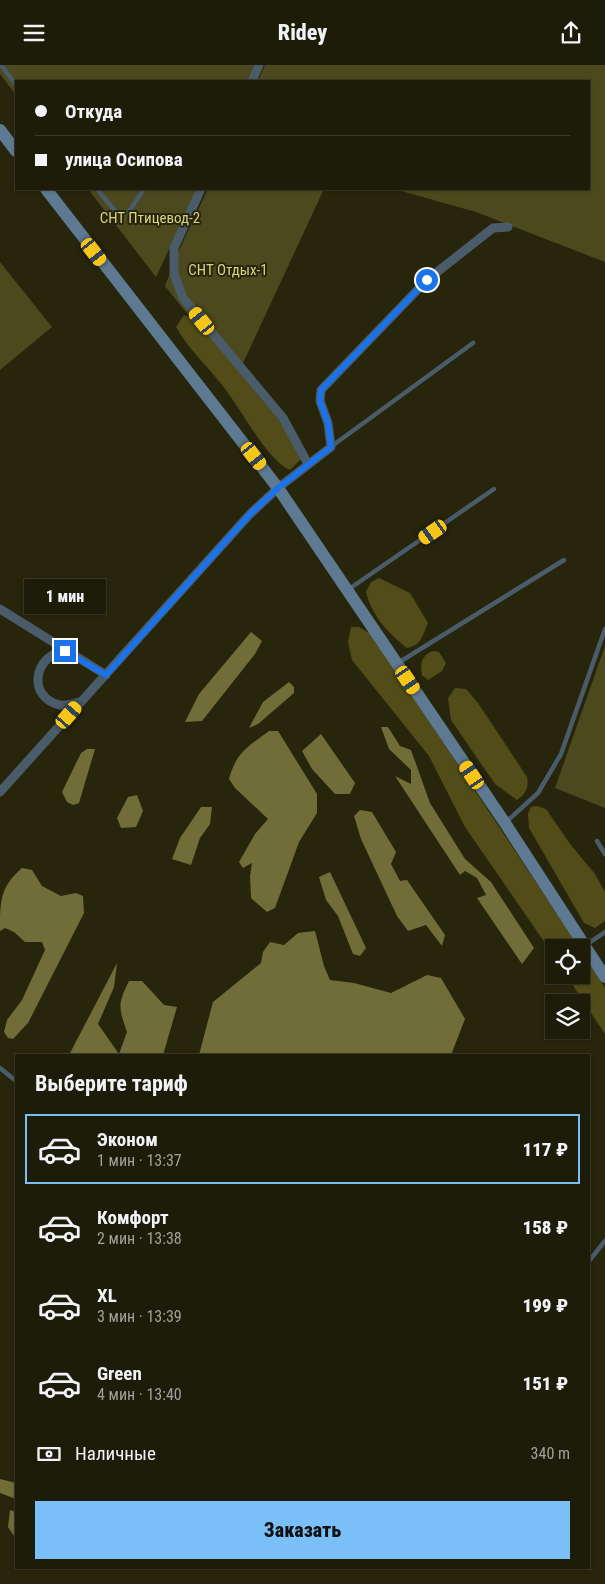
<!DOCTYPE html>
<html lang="ru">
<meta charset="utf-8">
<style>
:root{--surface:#1d1c09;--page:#252512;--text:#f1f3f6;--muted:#a0a19c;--line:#3b3a2a;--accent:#7abff8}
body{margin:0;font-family:"Roboto Condensed",sans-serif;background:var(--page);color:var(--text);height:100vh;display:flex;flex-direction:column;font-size:19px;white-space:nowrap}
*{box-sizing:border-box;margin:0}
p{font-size:16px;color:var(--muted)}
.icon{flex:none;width:28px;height:28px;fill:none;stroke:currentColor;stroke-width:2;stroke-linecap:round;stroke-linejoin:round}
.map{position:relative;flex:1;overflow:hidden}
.panel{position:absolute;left:15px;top:989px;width:575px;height:515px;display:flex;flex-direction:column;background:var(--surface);border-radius:0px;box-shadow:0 1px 4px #0004,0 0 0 1px var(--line)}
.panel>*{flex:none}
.hud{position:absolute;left:15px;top:15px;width:575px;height:110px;border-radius:0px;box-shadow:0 1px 4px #0004,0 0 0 1px var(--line);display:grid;align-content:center;height:110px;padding:0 20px;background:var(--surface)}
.fabs{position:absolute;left:545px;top:874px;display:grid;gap:10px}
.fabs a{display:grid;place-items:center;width:45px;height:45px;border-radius:0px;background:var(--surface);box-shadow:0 1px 4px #0004,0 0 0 1px var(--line);font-size:25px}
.end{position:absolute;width:22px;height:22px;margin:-11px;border:6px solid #1a73e8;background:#fff;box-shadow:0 0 0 2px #fff}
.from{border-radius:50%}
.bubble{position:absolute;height:35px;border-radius:0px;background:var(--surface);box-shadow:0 1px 4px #0004,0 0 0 1px var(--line);font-size:16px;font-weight:800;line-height:35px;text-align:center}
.car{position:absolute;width:15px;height:30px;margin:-15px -8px;border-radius:6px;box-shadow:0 0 4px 1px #0007;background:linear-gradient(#f5c518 24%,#345 0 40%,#f5c518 0 76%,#345 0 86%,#f5c518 0)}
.hud b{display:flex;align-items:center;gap:18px;height:48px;font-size:19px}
.hud b+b{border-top:1px solid var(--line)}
.hud i{width:12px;height:12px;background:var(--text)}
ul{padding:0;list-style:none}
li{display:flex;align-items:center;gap:15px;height:70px;margin:0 10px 8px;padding:0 10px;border:2px solid transparent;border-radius:0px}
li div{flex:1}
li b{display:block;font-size:19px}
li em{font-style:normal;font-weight:800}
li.on{border-color:var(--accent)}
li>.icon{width:45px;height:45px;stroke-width:1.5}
h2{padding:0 20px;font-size:22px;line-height:60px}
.pay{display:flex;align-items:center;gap:12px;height:55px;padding:0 20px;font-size:19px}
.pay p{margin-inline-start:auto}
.action{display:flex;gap:10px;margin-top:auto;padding:10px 20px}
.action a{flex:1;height:58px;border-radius:0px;background:var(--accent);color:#111;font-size:20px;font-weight:800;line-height:58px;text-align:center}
header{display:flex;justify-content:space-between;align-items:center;height:65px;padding:0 20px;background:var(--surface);font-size:22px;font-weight:800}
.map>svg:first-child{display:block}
.green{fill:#4d491e}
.forest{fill:#524d18}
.water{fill:#716d39}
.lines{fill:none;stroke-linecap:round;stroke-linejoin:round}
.lane{stroke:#4a5b6a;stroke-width:4.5}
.street{stroke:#4a5b6a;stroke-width:9}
.secondary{stroke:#5e7a92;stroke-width:12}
.route{stroke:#1a73e8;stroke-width:6}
.labels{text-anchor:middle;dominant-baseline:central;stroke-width:4;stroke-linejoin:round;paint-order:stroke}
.park-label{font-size:15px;fill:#d9d281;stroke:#27250c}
</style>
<header><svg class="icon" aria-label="menu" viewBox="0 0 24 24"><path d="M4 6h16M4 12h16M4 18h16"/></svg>Ridey<svg class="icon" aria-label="share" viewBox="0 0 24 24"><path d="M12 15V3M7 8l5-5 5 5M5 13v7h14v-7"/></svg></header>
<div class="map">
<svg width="605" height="1519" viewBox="0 0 605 1519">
<rect width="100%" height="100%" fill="#27250c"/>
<!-- green -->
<path class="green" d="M 0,0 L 254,0 L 247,16 L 16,16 L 16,30 L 0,9 Z
M 265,0 L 605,0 L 605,197 L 476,147 L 394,124 L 589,124 L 589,16 L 258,16 Z
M 88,124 L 197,124 L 156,212 Z
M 208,124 L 324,124 L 237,311 L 165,221 L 179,185 Z
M 0,197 L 52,262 L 0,305 Z
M 605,581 L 605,743 L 555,723 Z"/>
<!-- forest -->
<path class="forest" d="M 184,250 L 196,255 L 282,359 L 301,394 L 290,405 C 269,397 243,348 228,328 C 212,305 190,287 176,262 Z
M 379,513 L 410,528 L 428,558 C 422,571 422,580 407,583 C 388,568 372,551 366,527 L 371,517 Z
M 351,562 L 359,562 L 371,569 L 579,882 L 554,882 L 554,891 L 465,762 L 429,691 L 352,595 L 348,577 Z
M 433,586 L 439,587 L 446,598 L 442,606 L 428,615 L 422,610 C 420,600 421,590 433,586 Z
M 455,623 L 466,624 L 478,638 L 527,712 C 529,722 526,729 517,735 L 495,719 L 451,655 L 448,633 Z
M 537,741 L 546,744 L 570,779 L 595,809 L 605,827 L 605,856 L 595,863 L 584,858 L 529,763 L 528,749 L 531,742 Z
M 581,886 L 605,923 L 605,969 L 566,910 L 581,910 Z"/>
<!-- water -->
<path class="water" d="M 251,567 L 262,576 L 255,589 L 202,656 L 185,657 L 199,629 Z
M 289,617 L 294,622 L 294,628 L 258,659 L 249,663 L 263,637 Z
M 381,662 L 388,662 L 400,681 L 411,685 L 430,738 L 465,794 L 491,817 L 534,883 L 522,899 L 477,833 L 486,830 L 477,813 L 465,806 L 460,810 L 395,711 L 411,719 L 411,705 L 389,684 Z
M 269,666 L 278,666 L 317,729 L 317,748 L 299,777 L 275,843 L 267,847 L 251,833 L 250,811 L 252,798 L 243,803 L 239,797 L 255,769 L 268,754 L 235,723 L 229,714 C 236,687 249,681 269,666 Z
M 321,669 L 355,718 L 350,729 L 335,729 L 312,704 L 302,686 Z
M 87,684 L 95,684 L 79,738 L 73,740 L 67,737 L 62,727 L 81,688 Z
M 137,730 L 143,746 L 136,762 L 121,763 L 117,753 L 128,732 Z
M 201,742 L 212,742 L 210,759 L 200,773 L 191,800 L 172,794 L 180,773 Z
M 360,745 L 372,747 L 396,787 L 391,799 L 400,816 L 407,815 L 445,870 L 442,881 L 426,860 L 408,866 L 397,851 L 361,774 L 354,751 Z
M 22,803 L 32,805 L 42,821 L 61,831 L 76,828 L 83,831 L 84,848 L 28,958 L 13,974 L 8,973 L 4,967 L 7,955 L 22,935 L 45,885 L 42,877 L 25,877 L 14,867 L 5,863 L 0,866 C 0,836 0,822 22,803 Z
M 330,807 L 366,883 L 360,891 L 353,889 L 338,851 L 326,835 L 319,812 Z
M 315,866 L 324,901 L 330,915 L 354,918 L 391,928 L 427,910 L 441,913 L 465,954 L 451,990 L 199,990 L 213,937 L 261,898 L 263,887 L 270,877 L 284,880 L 298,868 Z
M 117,898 L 114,922 L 98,959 L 119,989 L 127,967 C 119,943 117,940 129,916 L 142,916 L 164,940 L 177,942 L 163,990 L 93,990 L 93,988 L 69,990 Z
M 0,1414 L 16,1418 L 16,1434 L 0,1428 Z
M 10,1445 L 16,1447 L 16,1474 L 8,1462 Z"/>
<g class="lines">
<!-- lane -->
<path class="lane" d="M 1,0 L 16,20
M 97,124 L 118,149 L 128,148 L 144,124
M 332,381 L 473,278
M 349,524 L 494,424
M 398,598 L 564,495
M 506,757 L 538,728 L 561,689 L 605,564
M 597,776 L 605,789
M 586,880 L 605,867
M 0,1003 L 16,1016
M 589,1196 L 605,1176"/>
<!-- street -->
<path class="street" d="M 252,16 L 259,0
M 201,124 L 174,183 L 174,209 L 183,233 L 283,353 L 308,399
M 0,544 L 106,610
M 65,586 C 33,590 27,633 60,640 C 66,641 74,638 80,637
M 0,727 L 250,449 L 278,423 L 331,382 L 328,358 L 320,336 L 321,325 L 427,215 L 493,163 L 508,162"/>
<!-- secondary -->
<path class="secondary" d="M 0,65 L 16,86
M 46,124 L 278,423 L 505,758 L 605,912"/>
</g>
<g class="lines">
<!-- route -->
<path class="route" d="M 65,586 L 106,610 L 250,449 L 278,423 L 331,382 L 328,358 L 320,336 L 321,325 L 427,215"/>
</g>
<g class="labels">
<!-- park labels -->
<g class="park-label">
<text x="150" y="153">СНТ Птицевод-2</text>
<text x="228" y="205">СНТ Отдых-1</text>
</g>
</g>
</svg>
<div class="fabs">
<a><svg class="icon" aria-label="locate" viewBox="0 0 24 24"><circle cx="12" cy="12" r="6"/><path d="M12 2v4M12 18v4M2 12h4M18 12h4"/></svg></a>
<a><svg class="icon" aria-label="layers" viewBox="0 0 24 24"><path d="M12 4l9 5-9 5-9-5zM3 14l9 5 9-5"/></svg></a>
</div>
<i class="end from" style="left:427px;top:215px"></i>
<i class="end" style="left:65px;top:586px"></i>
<div class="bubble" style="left:24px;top:514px;width:82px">1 мин</div>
<i class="car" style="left:94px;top:187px;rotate:142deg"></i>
<i class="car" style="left:202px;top:256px;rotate:321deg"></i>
<i class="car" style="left:254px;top:391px;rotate:142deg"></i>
<i class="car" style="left:433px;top:467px;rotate:235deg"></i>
<i class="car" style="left:408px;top:615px;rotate:146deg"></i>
<i class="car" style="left:69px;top:650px;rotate:41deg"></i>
<i class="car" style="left:472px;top:710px;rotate:326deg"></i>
<div class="hud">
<b><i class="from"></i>Откуда</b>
<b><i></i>улица Осипова</b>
</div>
<section class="panel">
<h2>Выберите тариф</h2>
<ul>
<li class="on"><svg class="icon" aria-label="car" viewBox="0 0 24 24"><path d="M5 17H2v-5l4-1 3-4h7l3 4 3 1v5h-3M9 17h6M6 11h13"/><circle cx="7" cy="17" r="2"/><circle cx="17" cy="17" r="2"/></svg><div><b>Эконом</b><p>1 мин · 13:37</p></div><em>117 ₽</em></li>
<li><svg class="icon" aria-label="car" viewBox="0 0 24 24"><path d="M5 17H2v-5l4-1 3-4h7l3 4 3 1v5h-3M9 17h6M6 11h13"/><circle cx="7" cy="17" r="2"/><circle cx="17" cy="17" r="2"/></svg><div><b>Комфорт</b><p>2 мин · 13:38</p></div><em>158 ₽</em></li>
<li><svg class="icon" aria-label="car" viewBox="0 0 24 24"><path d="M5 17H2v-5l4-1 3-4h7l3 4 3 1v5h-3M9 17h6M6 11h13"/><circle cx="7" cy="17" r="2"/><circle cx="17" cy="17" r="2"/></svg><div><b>XL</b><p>3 мин · 13:39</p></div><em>199 ₽</em></li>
<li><svg class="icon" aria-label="car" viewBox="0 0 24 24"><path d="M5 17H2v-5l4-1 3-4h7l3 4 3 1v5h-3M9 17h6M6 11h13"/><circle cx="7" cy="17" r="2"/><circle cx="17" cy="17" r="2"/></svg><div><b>Green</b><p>4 мин · 13:40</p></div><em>151 ₽</em></li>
</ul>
<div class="pay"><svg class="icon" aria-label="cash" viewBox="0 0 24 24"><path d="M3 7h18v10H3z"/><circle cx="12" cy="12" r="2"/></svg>Наличные<p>340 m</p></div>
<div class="action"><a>Заказать</a></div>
</section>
</div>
